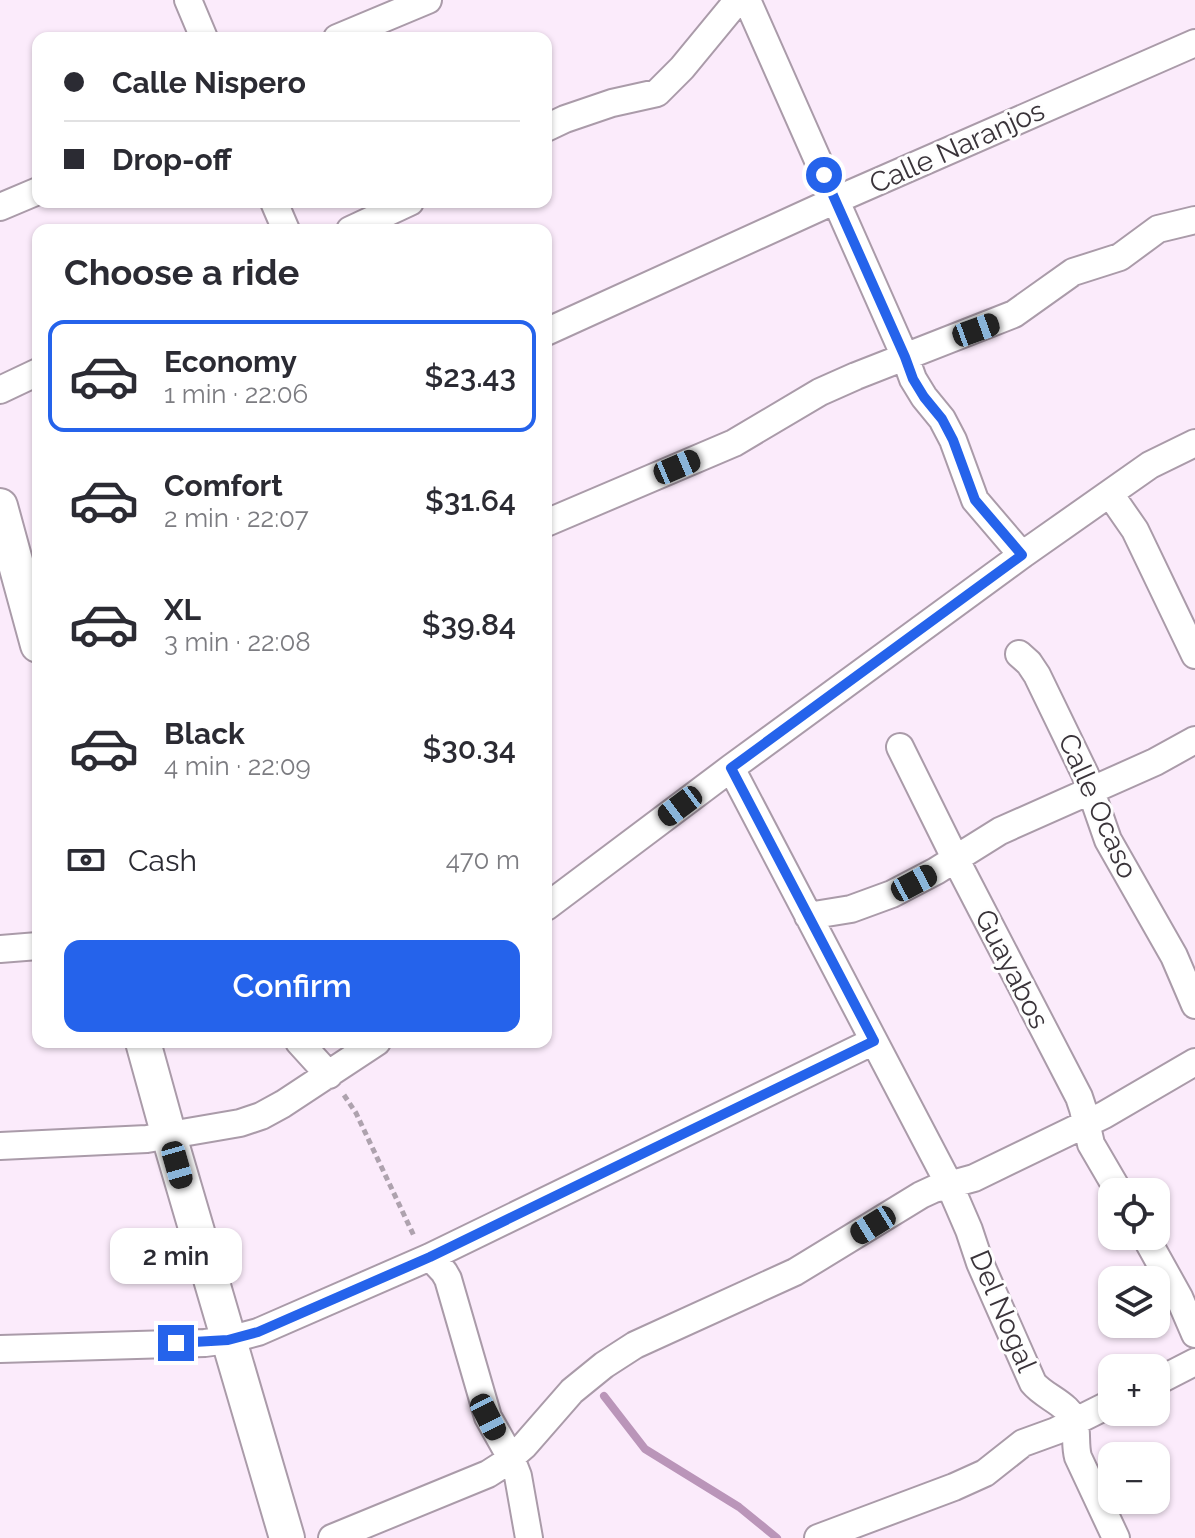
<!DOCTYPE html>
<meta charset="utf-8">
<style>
:root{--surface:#fff;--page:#f7f7f7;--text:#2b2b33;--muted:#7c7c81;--line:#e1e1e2;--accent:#2563eb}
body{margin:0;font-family:Raleway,sans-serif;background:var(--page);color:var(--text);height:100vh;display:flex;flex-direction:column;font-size:30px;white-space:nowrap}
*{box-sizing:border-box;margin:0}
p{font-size:26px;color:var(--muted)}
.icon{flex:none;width:44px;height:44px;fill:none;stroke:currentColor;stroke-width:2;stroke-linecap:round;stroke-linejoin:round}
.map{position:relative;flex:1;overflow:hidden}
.sheet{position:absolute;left:32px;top:224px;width:520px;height:824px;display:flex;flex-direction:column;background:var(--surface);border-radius:16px;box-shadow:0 2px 6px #0004}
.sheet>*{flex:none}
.banner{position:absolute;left:32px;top:32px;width:520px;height:176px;border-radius:16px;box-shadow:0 2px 6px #0004;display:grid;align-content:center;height:176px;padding:0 32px;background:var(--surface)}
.buttons{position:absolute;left:1098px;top:1178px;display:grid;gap:16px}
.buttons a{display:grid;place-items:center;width:72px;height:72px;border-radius:16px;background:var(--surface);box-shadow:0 2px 6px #0004;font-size:40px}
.end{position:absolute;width:36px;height:36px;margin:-18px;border:10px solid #2563eb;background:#fff;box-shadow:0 0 0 4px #fff}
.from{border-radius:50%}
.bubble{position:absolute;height:56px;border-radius:16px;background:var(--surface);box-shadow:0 2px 6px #0004;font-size:26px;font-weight:600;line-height:56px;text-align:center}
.car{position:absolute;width:24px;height:48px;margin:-24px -12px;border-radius:10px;box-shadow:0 0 6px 2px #0007;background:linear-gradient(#222 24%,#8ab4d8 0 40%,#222 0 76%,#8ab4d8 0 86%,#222 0)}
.banner b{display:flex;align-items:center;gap:28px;height:76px;font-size:30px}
.banner b+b{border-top:2px solid var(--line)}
.banner i{width:20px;height:20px;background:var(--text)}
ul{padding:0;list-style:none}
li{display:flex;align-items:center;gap:24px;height:112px;margin:0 16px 12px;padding:0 16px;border:4px solid transparent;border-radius:16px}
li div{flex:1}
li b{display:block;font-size:30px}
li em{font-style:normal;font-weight:600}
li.current{border-color:var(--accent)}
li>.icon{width:72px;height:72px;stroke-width:1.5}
h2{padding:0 32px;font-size:36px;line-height:96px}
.pay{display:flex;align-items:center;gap:20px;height:88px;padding:0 32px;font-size:30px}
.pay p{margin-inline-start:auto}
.button{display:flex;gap:16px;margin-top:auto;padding:16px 32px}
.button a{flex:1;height:92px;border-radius:16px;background:var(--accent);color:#fff;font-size:32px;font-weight:600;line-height:92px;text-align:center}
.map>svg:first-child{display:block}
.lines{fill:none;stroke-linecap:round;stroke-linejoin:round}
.stream{stroke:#ba95b9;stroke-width:8}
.minor-casing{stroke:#aa9ba9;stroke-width:30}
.tertiary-casing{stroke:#aa9ba9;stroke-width:38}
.path{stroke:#aea2ae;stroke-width:5;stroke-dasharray:6 4;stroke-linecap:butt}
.minor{stroke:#fff;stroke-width:26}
.tertiary{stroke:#fff;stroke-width:34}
.route{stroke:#2563eb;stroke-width:10}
.labels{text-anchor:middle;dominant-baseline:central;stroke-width:6;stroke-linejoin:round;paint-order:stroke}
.street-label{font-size:28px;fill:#3a343a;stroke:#fefefe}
</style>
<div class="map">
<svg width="1195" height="1538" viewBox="0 0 1195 1538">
<rect width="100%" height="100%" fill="#fbebfb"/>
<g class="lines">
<!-- stream -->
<path class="stream" d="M 604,1396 L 645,1449 L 739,1507 L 777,1538"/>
<defs>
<path id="minor" d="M 188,0 L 204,38
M 747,0 L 905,357 L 913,379 L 924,397 L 942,419 L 953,440 L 975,500 L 1022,555
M 337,38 L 428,0
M 546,128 L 565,119 L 612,103 L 657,93 L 682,68 L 738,0
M 274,202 L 286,230
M 0,207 L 38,191
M 350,230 L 410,202
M 546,332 L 836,200 L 1195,43
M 0,390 L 38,372
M 1110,494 L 1135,530 L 1195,655
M 546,523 L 734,443 L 820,392 L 856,376 L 1014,314 L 1073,272 L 1120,257 L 1158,229 L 1195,220
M 1019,654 L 1029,663 L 1037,675 L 1085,774 L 1108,840 L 1174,956 L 1195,1005
M 900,747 L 956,860 L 1079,1097 L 1083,1109 L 1091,1144 L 1119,1192
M 731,768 L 950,1186 L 969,1230 L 980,1263 L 1033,1383 C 1045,1398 1071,1404 1075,1424 C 1077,1435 1075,1446 1078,1457 L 1116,1538
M 546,907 L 731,768 L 1022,555 L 1150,465 L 1195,443
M 808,916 L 851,909 L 892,894 L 936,871 L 1000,831 L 1155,762 L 1195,740
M 0,949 L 38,946
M 299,1042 L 329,1075
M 0,1146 L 147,1139 L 240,1123 L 261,1116 L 283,1104 L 377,1042
M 1145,1236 L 1179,1297 L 1195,1334
M 430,1257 L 444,1272 L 448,1279 L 488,1417 L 511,1458 L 518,1476 L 529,1538
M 0,1349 L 205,1343 L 228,1340 L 258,1332 L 430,1257 L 874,1041
M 1156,1382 L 1195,1362
M 332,1538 L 488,1474 L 502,1465 L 524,1446 L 572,1391 L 604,1365 L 635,1345 L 795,1272 L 921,1195 L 934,1189 L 974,1178 L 1104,1115 L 1195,1062
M 818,1538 L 954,1487 L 985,1473 L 1023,1443 L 1056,1431 L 1112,1403"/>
<path id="tertiary" d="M 0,506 L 38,645
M 143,1042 L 169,1136 L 287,1538"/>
</defs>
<!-- minor casing -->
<use href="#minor" class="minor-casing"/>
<!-- tertiary casing -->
<use href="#tertiary" class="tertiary-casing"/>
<!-- path -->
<path class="path" d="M 344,1095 L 356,1113 L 414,1236"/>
<!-- minor -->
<use href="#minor" class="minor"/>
<!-- tertiary -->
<use href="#tertiary" class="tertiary"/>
</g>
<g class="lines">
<!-- route -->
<path class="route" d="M 176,1343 L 228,1340 L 258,1332 L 430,1257 L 874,1041 L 731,768 L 1022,555 L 975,500 L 953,440 L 942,419 L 924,397 L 913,379 L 905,357 L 824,175"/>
</g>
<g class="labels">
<!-- street labels -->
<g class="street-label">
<text transform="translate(957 147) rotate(-24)">Calle Naranjos</text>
<text transform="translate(1098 806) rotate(66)">Calle Ocaso</text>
<text transform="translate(1012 969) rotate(63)">Guayabos</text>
<text transform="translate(1003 1311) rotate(67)">Del Nogal</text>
</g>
</g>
</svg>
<div class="buttons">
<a><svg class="icon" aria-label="locate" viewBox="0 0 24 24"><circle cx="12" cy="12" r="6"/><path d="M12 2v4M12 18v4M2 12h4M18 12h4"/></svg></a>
<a><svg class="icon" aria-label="layers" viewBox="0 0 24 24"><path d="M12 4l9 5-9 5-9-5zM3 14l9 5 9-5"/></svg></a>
<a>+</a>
<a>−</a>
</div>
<i class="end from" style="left:824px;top:175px"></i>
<i class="end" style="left:176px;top:1343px"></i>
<div class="bubble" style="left:110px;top:1228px;width:132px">2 min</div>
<i class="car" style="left:976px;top:330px;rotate:70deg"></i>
<i class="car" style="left:677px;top:467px;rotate:67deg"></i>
<i class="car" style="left:680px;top:806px;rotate:233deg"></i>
<i class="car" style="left:914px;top:883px;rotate:62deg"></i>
<i class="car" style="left:177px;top:1165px;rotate:164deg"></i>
<i class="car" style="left:873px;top:1225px;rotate:238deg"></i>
<i class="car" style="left:488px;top:1417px;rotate:153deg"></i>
<div class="banner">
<b><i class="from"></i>Calle Nispero</b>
<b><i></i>Drop-off</b>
</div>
<section class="sheet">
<h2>Choose a ride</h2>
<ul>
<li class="current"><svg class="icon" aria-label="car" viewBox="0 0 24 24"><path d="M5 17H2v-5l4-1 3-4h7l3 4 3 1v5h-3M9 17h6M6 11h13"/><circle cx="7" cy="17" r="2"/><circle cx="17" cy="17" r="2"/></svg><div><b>Economy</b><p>1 min · 22:06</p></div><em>$23.43</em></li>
<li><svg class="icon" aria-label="car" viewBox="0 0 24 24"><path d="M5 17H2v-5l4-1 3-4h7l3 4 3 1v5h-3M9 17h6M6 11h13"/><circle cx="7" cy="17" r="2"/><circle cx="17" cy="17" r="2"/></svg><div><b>Comfort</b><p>2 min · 22:07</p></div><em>$31.64</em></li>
<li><svg class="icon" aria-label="car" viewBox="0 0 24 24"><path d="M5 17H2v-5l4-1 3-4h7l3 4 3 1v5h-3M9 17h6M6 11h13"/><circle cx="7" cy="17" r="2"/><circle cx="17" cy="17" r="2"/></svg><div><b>XL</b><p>3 min · 22:08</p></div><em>$39.84</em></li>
<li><svg class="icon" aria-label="car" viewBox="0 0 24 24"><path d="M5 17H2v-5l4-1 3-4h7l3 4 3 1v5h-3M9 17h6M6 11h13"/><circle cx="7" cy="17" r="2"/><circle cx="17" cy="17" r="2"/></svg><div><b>Black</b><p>4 min · 22:09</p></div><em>$30.34</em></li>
</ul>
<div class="pay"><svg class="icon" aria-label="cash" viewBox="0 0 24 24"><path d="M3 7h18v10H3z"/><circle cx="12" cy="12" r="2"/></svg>Cash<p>470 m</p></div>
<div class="button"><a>Confirm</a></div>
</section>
</div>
